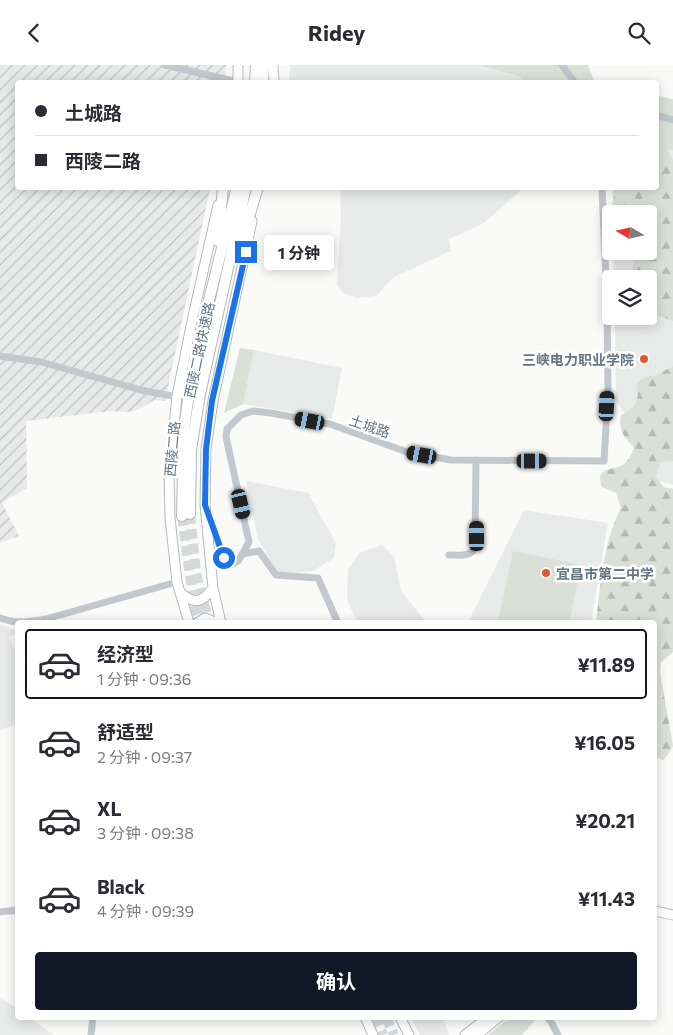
<!DOCTYPE html>
<html lang="zh">
<meta charset="utf-8">
<style>
:root{--surface:#fff;--page:#f7f7f7;--text:#2b2b33;--muted:#7c7c81;--line:#e1e1e2;--accent:#111827}
body{margin:0;font-family:Commissioner,"Noto Sans SC",sans-serif;background:var(--page);color:var(--text);height:100vh;display:flex;flex-direction:column;font-size:19px;white-space:nowrap}
*{box-sizing:border-box;margin:0}
p{font-size:16px;color:var(--muted)}
.icon{flex:none;width:28px;height:28px;fill:none;stroke:currentColor;stroke-width:2;stroke-linecap:round;stroke-linejoin:round}
.map{position:relative;flex:1;overflow:hidden}
.drawer{position:absolute;left:15px;top:555px;width:642px;height:400px;display:flex;flex-direction:column;background:var(--surface);border-radius:5px;box-shadow:0 2px 12px #0003}
.drawer>*{flex:none}
.hud{position:absolute;left:15px;top:15px;width:644px;height:110px;border-radius:5px;box-shadow:0 2px 12px #0003;display:grid;align-content:center;height:110px;padding:0 20px;background:var(--surface)}
.needle{width:32px;rotate:279deg}
.controls{position:absolute;left:602px;top:140px;display:grid;gap:10px}
.controls a{display:grid;place-items:center;width:55px;height:55px;border-radius:5px;background:var(--surface);box-shadow:0 2px 12px #0003;font-size:25px}
.end{position:absolute;width:22px;height:22px;margin:-11px;border:6px solid #1a73e8;background:#fff;box-shadow:0 0 0 2px #fff}
.from{border-radius:50%}
.bubble{position:absolute;height:35px;border-radius:5px;background:var(--surface);box-shadow:0 2px 12px #0003;font-size:16px;font-weight:700;line-height:35px;text-align:center}
.car{position:absolute;width:15px;height:30px;margin:-15px -8px;border-radius:6px;box-shadow:0 0 4px 1px #0007;background:linear-gradient(#222 24%,#8ab4d8 0 40%,#222 0 76%,#8ab4d8 0 86%,#222 0)}
.hud b{display:flex;align-items:center;gap:18px;height:48px;font-size:19px}
.hud b+b{border-top:1px solid var(--line)}
.hud i{width:12px;height:12px;background:var(--text)}
ul{padding:9px 0 0;list-style:none}
li{display:flex;align-items:center;gap:15px;height:70px;margin:0 10px 8px;padding:0 10px;border:2px solid transparent;border-radius:5px}
li div{flex:1}
li b{display:block;font-size:19px}
li em{font-style:normal;font-weight:700}
li.selected{border-color:var(--accent)}
li>.icon{width:45px;height:45px;stroke-width:1.5}
.action{display:flex;gap:10px;margin-top:auto;padding:10px 20px}
.action a{flex:1;height:58px;border-radius:5px;background:var(--accent);color:#fff;font-size:20px;font-weight:700;line-height:58px;text-align:center}
header{display:flex;justify-content:space-between;align-items:center;height:65px;padding:0 20px;background:var(--surface);font-size:22px;font-weight:700}
.map>svg:first-child{display:block}
.built{fill:#e8e9e9}
.industrial{fill:url(#industrial-furrows)}
.forest{fill:url(#forest-firs)}
.green{fill:#dadfd7}
.lines{fill:none;stroke-linecap:round;stroke-linejoin:round}
.canal{stroke:#bbc7cb;stroke-width:7}
.highway-tunnel{stroke:#d5d9db;stroke-width:10;stroke-dasharray:10 5;stroke-linecap:butt}
.major-casing{stroke:#b5babe;stroke-width:11}
.highway-casing{stroke:#b4b9bd;stroke-width:12}
.minor{stroke:#c3c8cc;stroke-width:7}
.major{stroke:#fff;stroke-width:9}
.highway{stroke:#fff;stroke-width:10}
.route{stroke:#1a73e8;stroke-width:6}
.poi-dot{fill:#e4572e;stroke:#fff;stroke-width:2}
.labels{text-anchor:middle;dominant-baseline:central;stroke-width:5;stroke-linejoin:round;paint-order:stroke}
.street-label{font-size:14px;fill:#657683;stroke:#fff}
.poi-label{font-size:14px;font-weight:bold;fill:#657683;stroke:#fff;text-anchor:end}
</style>
<header><svg class="icon" aria-label="back" viewBox="0 0 24 24"><path d="M15 5l-7 7 7 7"/></svg>Ridey<svg class="icon" aria-label="search" viewBox="0 0 24 24"><circle cx="10" cy="10" r="6"/><path d="M15 15l6 6"/></svg></header>
<div class="map">
<svg width="673" height="970" viewBox="0 0 673 970">
<defs>
<pattern id="industrial-furrows" width="10" height="10" patternUnits="userSpaceOnUse" patternTransform="scale(1.25)"><rect width="10" height="10" fill="#e8e9e9"/><path d="M-1 1l2-2M0 10L10 0M9 11l2-2" fill="none" stroke="#c0c1c2"/></pattern>
<pattern id="forest-firs" width="22" height="20" patternUnits="userSpaceOnUse" patternTransform="scale(1.25)"><rect width="22" height="20" fill="#dadfd7"/><path d="M5 1l3.5 6h-7zM16 11l3.5 6h-7z" fill="#b4b9b4"/></pattern>
</defs>
<rect width="100%" height="100%" fill="#fafaf8"/>
<!-- built -->
<path class="built" d="M 290,0 L 477,0 L 519,11 L 523,17 L 289,18 Z
M 656,83 L 673,85 L 673,420 L 654,414 L 652,388 L 616,336 L 615,251 L 649,251 L 649,214 L 614,214 L 613,186 L 649,186 L 649,149 L 613,149 L 612,123 L 656,122 Z
M 340,123 L 340,122 L 521,123 L 519,127 L 484,158 L 449,174 L 451,186 L 394,212 L 376,231 L 356,233 L 342,227 L 337,220 L 341,153 Z
M 254,285 L 342,303 L 332,354 L 243,339 Z
M 246,416 L 308,428 L 336,478 L 334,493 L 313,506 L 278,508 L 258,474 Z
M 524,445 L 608,458 L 591,557 L 468,558 Z
M 382,480 L 394,491 L 401,526 L 426,557 L 358,557 L 347,536 L 348,505 L 359,488 Z
M 0,559 L 17,566 L 17,568 L 9,572 L 17,589 L 18,659 L 0,665 Z
M 0,933 L 17,943 L 18,952 L 30,953 L 54,970 L 0,970 Z
M 411,953 L 443,953 L 449,970 L 420,970 Z"/>
<!-- industrial -->
<path class="industrial" d="M 0,0 L 226,0 L 225,17 L 18,18 L 18,122 L 210,123 L 165,336 L 154,335 L 143,342 L 130,347 L 110,346 L 26,356 L 27,423 L 2,438 L 19,471 L 0,478 Z"/>
<!-- forest -->
<path class="forest" d="M 656,75 L 666,82 L 673,95 L 673,256 L 649,247 L 649,214 L 633,214 L 633,186 L 649,186 L 649,149 L 613,149 L 614,123 L 656,122 Z
M 673,301 L 673,396 L 660,397 L 656,412 L 664,422 L 673,424 L 673,587 L 661,597 L 660,607 L 673,681 L 668,690 L 663,695 L 655,692 L 655,558 L 596,557 C 601,520 603,477 621,443 L 616,428 L 602,422 C 595,401 612,406 623,400 C 628,396 632,389 634,383 C 624,371 618,366 621,350 C 638,343 639,335 637,318 L 645,312 L 657,310 Z"/>
<!-- green -->
<path class="green" d="M 477,0 L 588,0 L 594,15 L 603,17 L 523,17 L 519,11 Z
M 656,30 L 673,34 L 673,85 L 656,83 Z
M 240,283 L 254,285 L 243,339 L 224,348 Z
M 513,486 L 581,500 L 569,557 L 498,557 Z
M 510,952 L 537,953 L 522,970 L 488,970 Z"/>
<g class="lines">
<!-- canal -->
<path class="canal" d="M 562,0 L 575,18
M 656,50 L 673,55"/>
<!-- highway-tunnel -->
<path class="highway-tunnel" d="M 190,449 L 196,508 L 209,558
M 182,451 L 194,540 L 200,558
M 375,952 L 383,970
M 386,952 L 394,970"/>
<defs>
<path id="major" d="M 273,0 L 274,18
M 238,18 L 238,0
M 180,527 C 194,540 202,538 213,523
M 189,558 L 177,517 L 170,453 L 169,410 L 177,331 L 192,256 L 218,140
M 197,558 L 205,553 L 217,558
M 221,558 L 213,523 L 205,440 L 206,384 L 213,336 L 252,156
M 655,846 L 673,850
M 365,952 L 373,970
M 400,952 L 409,970
M 465,970 L 488,952
M 477,970 L 499,952"/>
<path id="highway" d="M 255,18 L 256,0
M 263,18 L 264,0
M 218,176 L 223,122
M 237,192 L 258,122
M 190,449 L 191,385 L 200,329 L 246,122
M 182,451 L 184,364 L 193,300 L 237,122"/>
</defs>
<!-- major casing -->
<use href="#major" class="major-casing"/>
<!-- highway casing -->
<use href="#highway" class="highway-casing"/>
<!-- minor -->
<path class="minor" d="M 165,0 L 238,17
M 0,291 L 41,297 L 141,325 L 177,332
M 208,450 L 224,493 L 227,498 L 233,499 L 239,495 L 249,477 L 226,372 L 227,364 L 241,350 L 253,346 L 271,348 L 330,359 L 407,387 L 451,395 L 604,396 L 608,323 L 607,239 L 602,122
M 243,489 L 259,486 L 276,510 L 318,513 L 338,558
M 449,490 C 460,490 470,492 475,483 L 476,395
M 0,553 C 16,559 30,557 46,554 L 177,517
M 0,847 L 18,845
M 547,952 L 551,957 L 558,970
M 91,970 L 93,952"/>
<!-- major -->
<use href="#major" class="major"/>
<!-- highway -->
<use href="#highway" class="highway"/>
</g>
<g class="lines">
<!-- route -->
<path class="route" d="M 224,493 L 205,440 L 206,384 L 212,336 L 246,187"/>
</g>
<!-- markers -->
<g class="poi-dot">
<circle cx="644" cy="294" r="5"/>
<circle cx="546" cy="508" r="5"/>
</g>
<g class="labels">
<!-- street labels -->
<g class="street-label">
<text transform="translate(199 285) rotate(-78)">西陵二路快速路</text>
<text transform="translate(370 361) rotate(19)">土城路</text>
<text transform="translate(172 384) rotate(-85)">西陵二路</text>
</g>
<!-- poi labels -->
<g class="poi-label">
<text x="634" y="294">三峡电力职业学院</text>
<text x="556" y="508" text-anchor="start">宜昌市第二中学</text>
</g>
</g>
</svg>
<div class="controls">
<a><svg class="needle" viewBox="-14 -14 28 28"><path d="M0-13l5 13h-10z" fill="#e53935"/><path d="M0 13l5-13h-10z" fill="#7c7c81"/></svg></a>
<a><svg class="icon" aria-label="layers" viewBox="0 0 24 24"><path d="M12 4l9 5-9 5-9-5zM3 14l9 5 9-5"/></svg></a>
</div>
<i class="end from" style="left:224px;top:493px"></i>
<i class="end" style="left:246px;top:187px"></i>
<div class="bubble" style="left:264px;top:170px;width:70px">1 分钟</div>
<i class="car" style="left:607px;top:341px;rotate:3deg"></i>
<i class="car" style="left:310px;top:356px;rotate:281deg"></i>
<i class="car" style="left:422px;top:390px;rotate:281deg"></i>
<i class="car" style="left:532px;top:396px;rotate:90deg"></i>
<i class="car" style="left:241px;top:439px;rotate:167deg"></i>
<i class="car" style="left:477px;top:471px;rotate:0deg"></i>
<div class="hud">
<b><i class="from"></i>土城路</b>
<b><i></i>西陵二路</b>
</div>
<section class="drawer">
<ul>
<li class="selected"><svg class="icon" aria-label="car" viewBox="0 0 24 24"><path d="M5 17H2v-5l4-1 3-4h7l3 4 3 1v5h-3M9 17h6M6 11h13"/><circle cx="7" cy="17" r="2"/><circle cx="17" cy="17" r="2"/></svg><div><b>经济型</b><p>1 分钟 · 09:36</p></div><em>¥11.89</em></li>
<li><svg class="icon" aria-label="car" viewBox="0 0 24 24"><path d="M5 17H2v-5l4-1 3-4h7l3 4 3 1v5h-3M9 17h6M6 11h13"/><circle cx="7" cy="17" r="2"/><circle cx="17" cy="17" r="2"/></svg><div><b>舒适型</b><p>2 分钟 · 09:37</p></div><em>¥16.05</em></li>
<li><svg class="icon" aria-label="car" viewBox="0 0 24 24"><path d="M5 17H2v-5l4-1 3-4h7l3 4 3 1v5h-3M9 17h6M6 11h13"/><circle cx="7" cy="17" r="2"/><circle cx="17" cy="17" r="2"/></svg><div><b>XL</b><p>3 分钟 · 09:38</p></div><em>¥20.21</em></li>
<li><svg class="icon" aria-label="car" viewBox="0 0 24 24"><path d="M5 17H2v-5l4-1 3-4h7l3 4 3 1v5h-3M9 17h6M6 11h13"/><circle cx="7" cy="17" r="2"/><circle cx="17" cy="17" r="2"/></svg><div><b>Black</b><p>4 分钟 · 09:39</p></div><em>¥11.43</em></li>
</ul>
<div class="action"><a>确认</a></div>
</section>
</div>
